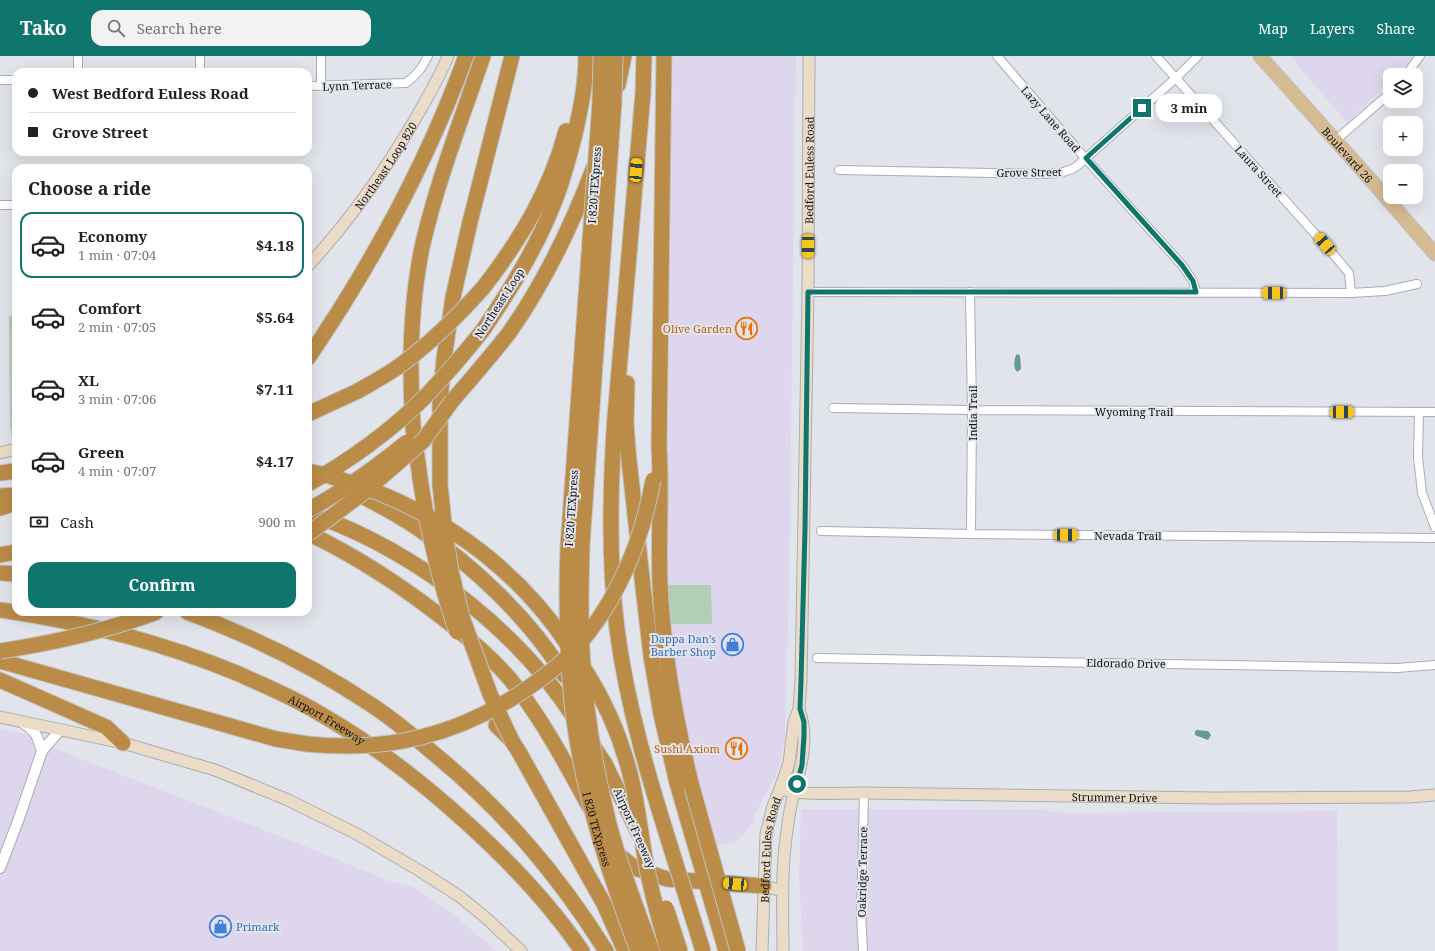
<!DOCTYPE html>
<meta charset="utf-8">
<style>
:root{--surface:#fff;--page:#f2f2f2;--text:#222;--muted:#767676;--line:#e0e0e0;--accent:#0f766e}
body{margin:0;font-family:"Noto Serif",serif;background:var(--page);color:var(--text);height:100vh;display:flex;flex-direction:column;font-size:15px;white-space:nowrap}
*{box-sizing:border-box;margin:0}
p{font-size:13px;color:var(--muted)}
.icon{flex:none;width:22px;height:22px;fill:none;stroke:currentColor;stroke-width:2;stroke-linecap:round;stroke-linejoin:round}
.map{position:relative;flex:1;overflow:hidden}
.details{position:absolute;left:12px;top:108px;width:300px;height:452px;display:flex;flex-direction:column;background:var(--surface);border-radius:12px;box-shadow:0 4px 16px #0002}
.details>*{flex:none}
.guide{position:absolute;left:12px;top:12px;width:300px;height:88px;border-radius:12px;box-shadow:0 4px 16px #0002;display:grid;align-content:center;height:88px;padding:0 16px;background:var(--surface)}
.controls{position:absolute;left:1383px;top:12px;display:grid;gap:8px}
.controls a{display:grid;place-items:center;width:40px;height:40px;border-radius:8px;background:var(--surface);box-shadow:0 4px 16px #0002;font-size:20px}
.end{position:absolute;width:18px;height:18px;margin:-9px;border:5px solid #0f766e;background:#fff;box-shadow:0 0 0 2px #fff}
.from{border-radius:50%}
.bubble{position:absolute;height:28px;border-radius:12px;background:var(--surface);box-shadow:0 4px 16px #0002;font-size:13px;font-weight:700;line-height:28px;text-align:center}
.car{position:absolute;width:12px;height:24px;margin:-12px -6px;border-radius:5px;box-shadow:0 0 3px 1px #0007;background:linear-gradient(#f5c518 24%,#345 0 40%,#f5c518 0 76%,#345 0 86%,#f5c518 0)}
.guide b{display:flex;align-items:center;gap:14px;height:38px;font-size:15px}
.guide b+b{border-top:1px solid var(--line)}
.guide i{width:10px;height:10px;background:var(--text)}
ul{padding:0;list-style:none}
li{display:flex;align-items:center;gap:12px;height:66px;margin:0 8px 6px;padding:0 8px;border:2px solid transparent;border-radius:12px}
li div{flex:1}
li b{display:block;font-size:15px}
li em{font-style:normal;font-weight:700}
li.active{border-color:var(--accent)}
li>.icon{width:36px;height:36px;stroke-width:1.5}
h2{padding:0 16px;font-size:18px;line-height:48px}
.pay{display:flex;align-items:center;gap:10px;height:44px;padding:0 16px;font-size:15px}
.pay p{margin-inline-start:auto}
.action{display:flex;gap:8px;margin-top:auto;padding:8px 16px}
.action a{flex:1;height:46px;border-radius:12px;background:var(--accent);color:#fff;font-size:16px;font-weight:700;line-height:46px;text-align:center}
header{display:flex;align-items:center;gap:24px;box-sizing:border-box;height:56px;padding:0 20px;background:var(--accent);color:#fff}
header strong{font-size:19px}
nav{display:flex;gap:22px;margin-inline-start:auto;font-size:14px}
.search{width:280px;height:36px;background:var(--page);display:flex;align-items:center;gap:10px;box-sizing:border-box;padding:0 14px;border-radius:12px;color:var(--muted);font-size:15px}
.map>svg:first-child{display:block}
.commercial{fill:#ded6ec}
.green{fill:#b1cfb7}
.water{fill:#66999a}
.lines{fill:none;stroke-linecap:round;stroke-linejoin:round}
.minor-casing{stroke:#abacb4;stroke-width:10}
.tertiary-casing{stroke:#abacb4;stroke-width:12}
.secondary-casing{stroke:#abacb4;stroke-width:13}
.primary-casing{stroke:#c1c1c2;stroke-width:15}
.motorway-casing{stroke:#c1c1c2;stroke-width:17}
.minor{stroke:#fff;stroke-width:8}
.tertiary{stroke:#fff;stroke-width:10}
.secondary{stroke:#ebdcc8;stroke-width:11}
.primary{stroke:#d6ba91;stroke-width:13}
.motorway{stroke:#bb8c48;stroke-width:15}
.motorway-bridge-casing{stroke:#c1c1c2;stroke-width:17;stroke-linecap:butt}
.motorway-bridge{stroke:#bb8c48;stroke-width:15}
.route{stroke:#0f766e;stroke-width:5}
.labels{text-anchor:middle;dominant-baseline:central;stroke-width:4;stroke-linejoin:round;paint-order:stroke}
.street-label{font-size:11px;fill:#121215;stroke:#e2e4ec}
.food-label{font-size:11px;fill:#c56008;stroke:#e2e4ec;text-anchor:end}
.shop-label{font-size:11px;fill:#366cbe;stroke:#e2e4ec;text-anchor:end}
</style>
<header>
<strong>Tako</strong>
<div class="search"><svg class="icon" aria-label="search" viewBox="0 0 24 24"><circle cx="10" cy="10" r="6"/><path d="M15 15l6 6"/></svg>Search here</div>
<nav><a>Map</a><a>Layers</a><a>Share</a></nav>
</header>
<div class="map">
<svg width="1435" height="895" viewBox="0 0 1435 895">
<rect width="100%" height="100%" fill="#e2e4ec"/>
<!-- commercial -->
<path class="commercial" d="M 673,0 L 796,0 L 789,529 L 785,685 L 776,720 L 754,759 L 756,764 L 735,787 L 717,789 L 688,687 L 677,623 L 671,568 L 711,568 L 667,529 L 670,183 Z
M 1290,0 L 1413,0 L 1408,7 L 1396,19 L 1390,19 L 1390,25 L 1347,67 Z
M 0,673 L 22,677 L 58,694 L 292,785 L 389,825 L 413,831 L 458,862 L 496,895 L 0,895 Z
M 801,753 L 1043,753 L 1050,756 L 1070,757 L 1337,755 L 1338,895 L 803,895 L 799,820 Z"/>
<!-- green -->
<path class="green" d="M 16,259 L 16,383 L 12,384 L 10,369 L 9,260 Z
M 667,529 L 711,529 L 712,568 L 671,568 Z"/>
<!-- water -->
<path class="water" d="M 1018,298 L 1020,300 L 1021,313 L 1017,316 C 1013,311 1014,305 1016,299 Z
M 1196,674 L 1208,675 L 1211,679 L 1208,684 L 1195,679 L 1195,676 Z"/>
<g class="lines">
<defs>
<path id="minor" d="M 78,0 L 78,16
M 200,0 L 200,16
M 997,0 L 1085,102 L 1182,209 L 1193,225 L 1196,236
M 1156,0 L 1333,198 L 1349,217 L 1351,237
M 1406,19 L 1420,0
M 0,24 L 16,24
M 308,30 L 406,27 C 417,19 422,12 428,0
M 321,30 L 321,0
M 1336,84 L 1390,37
M 839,114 L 1046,118 C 1058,117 1067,117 1077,110 L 1176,22 L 1198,0
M 0,149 L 16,149
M 808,236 L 1351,237 L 1385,235 L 1417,228
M 970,236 L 972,354 L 971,478
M 833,352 L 972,354 L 1435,356
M 1419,356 L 1418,401 L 1422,437 L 1435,471
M 821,475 L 971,478 L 1435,482
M 817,602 L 1397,612 L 1435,609
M 863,895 L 861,857 L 864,737"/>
<path id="tertiary" d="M 23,667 C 37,676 37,680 42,695
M 0,812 L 18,765 L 42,695 L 60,674"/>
<g id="secondary">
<path id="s1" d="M 308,210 C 350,164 383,118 414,65 C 426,44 439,23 448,0"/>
<path d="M 0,397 L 16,393"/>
<path d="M 0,661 L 123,687 L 215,714 L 288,744 L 357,778 L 420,815 L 459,840 L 485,861 L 521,895"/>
<path id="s2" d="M 780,733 C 808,740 836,737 864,737 L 1213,742 L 1410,741 L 1435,739"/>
<path d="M 764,830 L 783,835"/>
<path id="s3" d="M 762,895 L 766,778 L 773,750 L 780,733 L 789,707 L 794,666 L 799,653 L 801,625 L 808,236 L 809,0"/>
<path d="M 783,895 C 783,861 781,824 785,791 C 787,773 789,754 794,737 C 802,708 809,682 799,653"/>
</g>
<g id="primary">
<path id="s4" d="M 1260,0 L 1377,131 L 1435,198"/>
</g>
<g id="motorway">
<path d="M 644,0 L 643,37 L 615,361 C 610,431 608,502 617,573 C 627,651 650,726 674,802"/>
<path d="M 664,0 L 659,391 C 662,436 658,482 660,527 C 663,597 675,663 692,731"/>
<path d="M 618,29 L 624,0"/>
<path d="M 483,232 C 520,184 550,135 566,75"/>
<path d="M 483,274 C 510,234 536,193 554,147 C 563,125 569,101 575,78 C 581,51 586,27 586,0"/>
<path d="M 308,302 C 372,208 427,107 466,0"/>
<path d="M 627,327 L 626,366 L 628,395 L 643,531 L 651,600 L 661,658 L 677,727 L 726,895"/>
<path d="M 452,345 C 471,323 491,300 509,277 C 545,226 572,169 594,111"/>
<path d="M 308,358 L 358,335"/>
<path d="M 0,417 L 16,415"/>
<path d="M 420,422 C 418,405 415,388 413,371 C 409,310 410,247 423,187 C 438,123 462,62 483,0"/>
<path d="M 440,428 L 440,346 L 444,303 L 453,241 L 470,166 L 512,0"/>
<path d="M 350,434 C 374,446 397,458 419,473 C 474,510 530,563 565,620"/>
<path d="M 0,440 L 16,439"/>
<path d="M 0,452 L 16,447"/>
<path d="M 308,459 C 318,462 330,465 340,469 C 431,508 521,579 575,663"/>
<path d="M 308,477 C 360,502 408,534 453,570 C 477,589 500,609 518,633 C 546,670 567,710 589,750"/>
<path d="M 0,499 L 16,496"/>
<path d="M 0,517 L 16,518"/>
<path id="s5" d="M 0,554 C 83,566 161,586 239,618 C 265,630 292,641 317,656 C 372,687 422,726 468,768 C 510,806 550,848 582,895"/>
<path d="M 187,556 C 251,580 313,610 370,648 C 392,662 412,679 432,696 C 503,754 557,817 606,895"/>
<path d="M 0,605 L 276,683 L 307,688"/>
<path d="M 0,624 L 106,671 L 123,687"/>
<path d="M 496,669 L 512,685 L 519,696 L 604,848 L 625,895"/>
<path d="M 593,690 L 605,708 L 639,778"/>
<path d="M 614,793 L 621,801 L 635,812 L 667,823 L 764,830"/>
</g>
</defs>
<!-- minor casing -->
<use href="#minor" class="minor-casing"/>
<!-- tertiary casing -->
<use href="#tertiary" class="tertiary-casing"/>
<!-- secondary casing -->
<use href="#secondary" class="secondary-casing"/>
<!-- primary casing -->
<use href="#primary" class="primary-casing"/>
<!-- motorway casing -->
<use href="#motorway" class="motorway-casing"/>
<!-- minor -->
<use href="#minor" class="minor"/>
<!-- tertiary -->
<use href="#tertiary" class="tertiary"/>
<!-- secondary -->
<use href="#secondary" class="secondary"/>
<!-- primary -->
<use href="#primary" class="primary"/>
<!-- motorway -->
<use href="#motorway" class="motorway"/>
<defs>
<g id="motorway-bridge">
<path id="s6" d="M 601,0 L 600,46 L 568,490 C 566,542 567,594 572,647 C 581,733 608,815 638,895"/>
<path d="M 615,0 L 614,46 L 582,489 C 581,524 580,559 582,595 C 585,653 595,712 609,768 C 620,811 637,853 652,895"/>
<path d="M 358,335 C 370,328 383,321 395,313 C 428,290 456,262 483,232"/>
<path d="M 308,415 C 413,438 508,499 568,589"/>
<path d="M 420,422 C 428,475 439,525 457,576"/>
<path d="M 308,428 C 349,405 389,376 423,343 C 444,321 464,298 483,274"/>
<path d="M 440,428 L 445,477 L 451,515 L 462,561 L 490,638 L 512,685"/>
<path d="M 308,454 C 344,435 376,411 407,386"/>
<path d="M 308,478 L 363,437 L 423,385 L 452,345"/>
<path d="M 0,595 C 54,587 106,575 157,556"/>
<path d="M 585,614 C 606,647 623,687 632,726 C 638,752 641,780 646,807 C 651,837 660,866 668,895"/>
<path d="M 307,688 C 387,696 455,680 522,636 C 541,623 561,609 576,592 C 618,544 642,485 653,424"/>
<path d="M 692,731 L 738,895"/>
<path d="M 674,802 L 703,895"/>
<path d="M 666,852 L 680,895"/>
</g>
</defs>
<!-- motorway-bridge casing -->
<use href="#motorway-bridge" class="motorway-bridge-casing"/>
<!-- motorway-bridge -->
<use href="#motorway-bridge" class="motorway-bridge"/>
</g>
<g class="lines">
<!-- route -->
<path class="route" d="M 797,728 L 802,709 L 804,680 L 804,666 L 800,653 L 801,625 L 805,473 L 808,236 L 1196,236 L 1193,225 L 1182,209 L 1086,102 L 1142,52"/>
</g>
<!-- icons -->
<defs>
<symbol id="restaurant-ring" viewBox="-11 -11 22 22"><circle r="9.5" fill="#e2e4ec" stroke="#e8710a" stroke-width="1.5"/><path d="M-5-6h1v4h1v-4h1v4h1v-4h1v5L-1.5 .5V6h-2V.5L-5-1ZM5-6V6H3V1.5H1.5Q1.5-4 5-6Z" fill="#e8710a"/></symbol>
<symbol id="shop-ring" viewBox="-11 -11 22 22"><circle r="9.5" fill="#e2e4ec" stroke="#3f7fe0" stroke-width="1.5"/><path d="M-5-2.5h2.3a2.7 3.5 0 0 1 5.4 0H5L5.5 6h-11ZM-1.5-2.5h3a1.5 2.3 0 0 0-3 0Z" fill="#3f7fe0"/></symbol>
</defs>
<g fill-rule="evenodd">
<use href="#restaurant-ring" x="734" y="260" width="25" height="25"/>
<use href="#shop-ring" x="720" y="576" width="25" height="25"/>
<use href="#restaurant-ring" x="724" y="680" width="25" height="25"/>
<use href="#shop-ring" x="208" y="858" width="25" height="25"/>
</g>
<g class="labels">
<!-- street labels -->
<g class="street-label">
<text transform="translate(357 29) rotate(-2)">Lynn Terrace</text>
<text transform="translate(1051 63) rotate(49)">Lazy Lane Road</text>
<text stroke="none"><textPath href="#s4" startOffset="132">Boulevard 26</textPath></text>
<text stroke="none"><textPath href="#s1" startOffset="127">Northeast Loop 820</textPath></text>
<text stroke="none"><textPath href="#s3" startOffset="786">Bedford Euless Road</textPath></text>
<text transform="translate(1259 115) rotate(48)">Laura Street</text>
<text transform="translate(1029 116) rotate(-1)">Grove Street</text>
<text transform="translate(594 129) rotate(-86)">I 820 TEXpress</text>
<text transform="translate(499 247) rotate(-57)">Northeast Loop</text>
<text x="1134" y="355">Wyoming Trail</text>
<text transform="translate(972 357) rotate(-90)">India Trail</text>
<text transform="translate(571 452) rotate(-86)">I 820 TEXpress</text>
<text x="1128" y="479">Nevada Trail</text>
<text transform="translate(1126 607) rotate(1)">Eldorado Drive</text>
<text stroke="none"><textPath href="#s5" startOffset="347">Airport Freeway</textPath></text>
<text stroke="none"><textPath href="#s2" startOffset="335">Strummer Drive</textPath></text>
<text transform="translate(635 772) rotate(66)">Airport Freeway</text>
<text stroke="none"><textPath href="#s6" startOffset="777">I 820 TEXpress</textPath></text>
<text stroke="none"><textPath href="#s3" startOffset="102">Bedford Euless Road</textPath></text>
<text transform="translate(862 816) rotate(-89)">Oakridge Terrace</text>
</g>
<!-- food labels -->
<g class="food-label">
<text x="732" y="272">Olive Garden</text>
<text x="720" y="692">Sushi Axiom</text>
</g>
<!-- shop labels -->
<g class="shop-label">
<text x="716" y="582">Dappa Dan’s<tspan x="716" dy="13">Barber Shop</tspan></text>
<text x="236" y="870" text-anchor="start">Primark</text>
</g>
</g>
</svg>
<div class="controls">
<a><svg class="icon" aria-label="layers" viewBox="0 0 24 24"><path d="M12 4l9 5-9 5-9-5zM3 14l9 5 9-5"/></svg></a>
<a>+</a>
<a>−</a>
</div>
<i class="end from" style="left:797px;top:728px"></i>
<i class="end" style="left:1142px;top:52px"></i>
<div class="bubble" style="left:1156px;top:38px;width:66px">3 min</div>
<i class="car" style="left:636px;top:114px;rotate:5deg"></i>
<i class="car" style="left:1325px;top:188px;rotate:319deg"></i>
<i class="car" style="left:808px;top:190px;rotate:180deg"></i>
<i class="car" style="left:1274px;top:237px;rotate:270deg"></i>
<i class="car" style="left:1342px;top:356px;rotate:90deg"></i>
<i class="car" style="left:1066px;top:479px;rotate:90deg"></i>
<i class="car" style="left:735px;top:828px;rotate:275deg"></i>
<div class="guide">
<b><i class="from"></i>West Bedford Euless Road</b>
<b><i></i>Grove Street</b>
</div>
<section class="details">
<h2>Choose a ride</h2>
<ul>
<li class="active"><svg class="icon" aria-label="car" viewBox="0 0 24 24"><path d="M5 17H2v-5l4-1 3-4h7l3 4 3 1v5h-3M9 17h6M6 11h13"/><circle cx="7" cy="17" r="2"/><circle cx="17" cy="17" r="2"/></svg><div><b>Economy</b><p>1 min · 07:04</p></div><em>$4.18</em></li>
<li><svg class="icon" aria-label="car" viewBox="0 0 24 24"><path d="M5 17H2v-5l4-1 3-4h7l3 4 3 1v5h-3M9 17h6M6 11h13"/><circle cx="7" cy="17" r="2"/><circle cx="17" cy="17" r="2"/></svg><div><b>Comfort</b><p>2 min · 07:05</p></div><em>$5.64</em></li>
<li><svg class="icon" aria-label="car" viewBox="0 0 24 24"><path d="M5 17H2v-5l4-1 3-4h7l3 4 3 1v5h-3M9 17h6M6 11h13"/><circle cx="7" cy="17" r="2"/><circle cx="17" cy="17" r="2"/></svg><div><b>XL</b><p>3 min · 07:06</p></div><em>$7.11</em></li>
<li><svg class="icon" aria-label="car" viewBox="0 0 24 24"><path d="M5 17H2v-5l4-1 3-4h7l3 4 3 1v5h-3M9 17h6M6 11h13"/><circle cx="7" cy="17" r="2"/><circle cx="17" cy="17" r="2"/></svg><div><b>Green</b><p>4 min · 07:07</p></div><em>$4.17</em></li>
</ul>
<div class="pay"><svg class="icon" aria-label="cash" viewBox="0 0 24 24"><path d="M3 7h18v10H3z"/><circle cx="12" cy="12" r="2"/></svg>Cash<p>900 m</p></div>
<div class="action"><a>Confirm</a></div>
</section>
</div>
